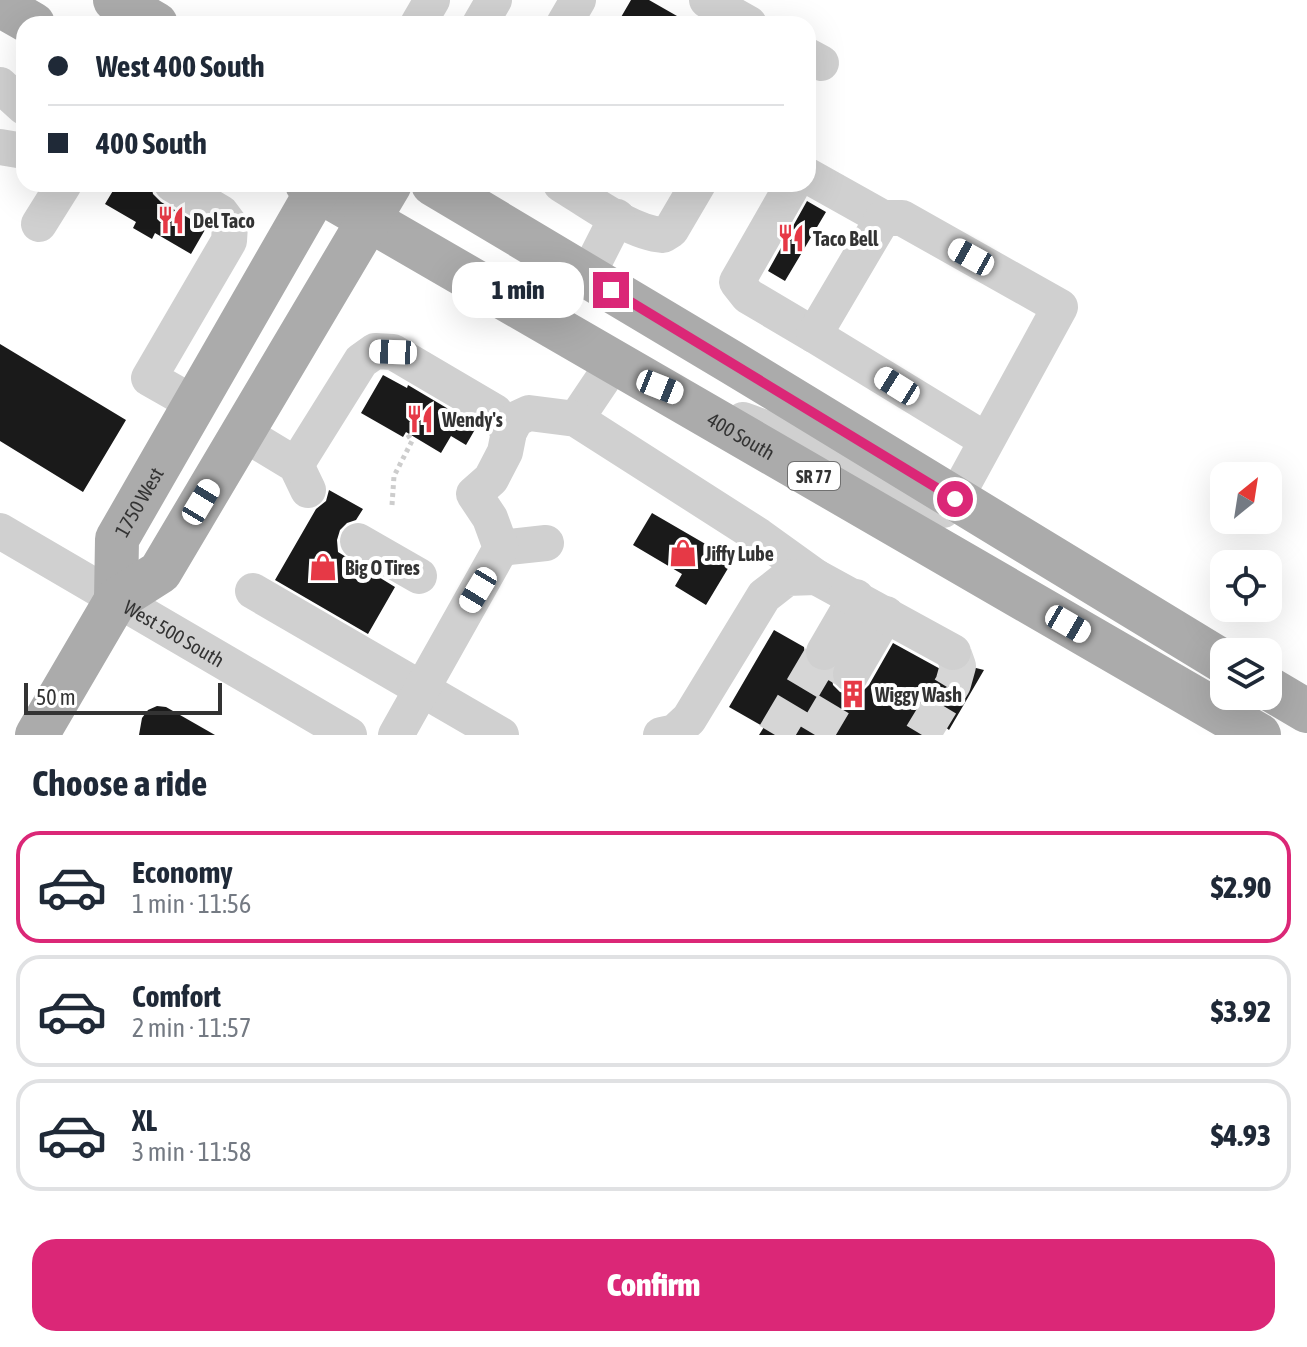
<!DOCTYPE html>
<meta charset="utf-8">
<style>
:root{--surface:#fff;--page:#f2f2f3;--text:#1f2937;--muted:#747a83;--line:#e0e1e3;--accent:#db2777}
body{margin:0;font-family:"Asap Condensed",sans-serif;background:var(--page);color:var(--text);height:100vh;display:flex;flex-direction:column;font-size:30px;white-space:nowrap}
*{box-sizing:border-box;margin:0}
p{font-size:26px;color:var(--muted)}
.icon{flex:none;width:44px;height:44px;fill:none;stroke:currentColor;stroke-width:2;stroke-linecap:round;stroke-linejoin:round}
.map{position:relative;height:735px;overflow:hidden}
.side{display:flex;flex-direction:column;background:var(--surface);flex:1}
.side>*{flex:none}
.guide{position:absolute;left:16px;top:16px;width:800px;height:176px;border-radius:24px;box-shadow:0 8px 32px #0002;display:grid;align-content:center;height:176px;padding:0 32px;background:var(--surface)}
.needle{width:52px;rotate:30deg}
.buttons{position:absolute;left:1210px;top:462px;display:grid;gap:16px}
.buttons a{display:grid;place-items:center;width:72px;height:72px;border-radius:16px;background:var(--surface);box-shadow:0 8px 32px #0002;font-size:40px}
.scale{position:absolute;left:24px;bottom:20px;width:198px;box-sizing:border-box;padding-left:8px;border:4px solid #333;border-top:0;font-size:22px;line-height:28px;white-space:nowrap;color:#333;-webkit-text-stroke:6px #fff;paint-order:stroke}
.end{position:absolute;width:36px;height:36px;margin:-18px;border:10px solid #db2777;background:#fff;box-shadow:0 0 0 4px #fff}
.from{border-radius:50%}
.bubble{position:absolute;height:56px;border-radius:24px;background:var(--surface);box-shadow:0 8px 32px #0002;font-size:26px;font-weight:800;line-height:56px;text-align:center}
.car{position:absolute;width:24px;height:48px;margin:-24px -12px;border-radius:10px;box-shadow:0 0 6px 2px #0007;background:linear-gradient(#fff 24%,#345 0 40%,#fff 0 76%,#345 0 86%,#fff 0)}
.guide b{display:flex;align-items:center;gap:28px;height:76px;font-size:30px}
.guide b+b{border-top:2px solid var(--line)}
.guide i{width:20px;height:20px;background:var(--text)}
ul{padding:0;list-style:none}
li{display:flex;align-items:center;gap:24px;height:112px;margin:0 16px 12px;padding:0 16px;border:4px solid var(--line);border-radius:24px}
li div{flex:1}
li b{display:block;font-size:30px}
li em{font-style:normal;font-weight:800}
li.current{border-color:var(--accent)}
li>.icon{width:72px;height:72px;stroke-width:1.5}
h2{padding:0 32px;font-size:36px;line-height:96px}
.button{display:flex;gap:16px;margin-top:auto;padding:16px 32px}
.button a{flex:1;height:92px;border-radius:24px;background:var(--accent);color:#fff;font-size:32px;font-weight:800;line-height:92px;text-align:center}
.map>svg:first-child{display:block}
.building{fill:#1a1a1a}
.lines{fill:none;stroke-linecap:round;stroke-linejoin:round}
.minor-tunnel{stroke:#d6d6d6;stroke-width:36;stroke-dasharray:36 18;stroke-linecap:butt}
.path{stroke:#cdcdcd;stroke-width:5;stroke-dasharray:4 4;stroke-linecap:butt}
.minor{stroke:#d0d0d0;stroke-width:36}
.major{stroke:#ababab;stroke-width:44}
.route{stroke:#db2777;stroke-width:10}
.labels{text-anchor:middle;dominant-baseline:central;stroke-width:8;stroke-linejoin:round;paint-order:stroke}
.shield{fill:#fff;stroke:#707070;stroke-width:2}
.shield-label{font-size:18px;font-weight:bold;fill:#333}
.poi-label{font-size:20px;font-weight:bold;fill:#333;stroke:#fff;text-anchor:start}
.street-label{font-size:20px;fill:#333;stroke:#fff}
</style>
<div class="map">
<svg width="1307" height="735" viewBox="0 0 1307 735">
<rect width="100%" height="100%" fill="#fff"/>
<!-- building -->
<path class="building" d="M 631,0 L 649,0 L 691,24 L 617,24 Z
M 117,184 L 151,184 L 153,194 L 161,202 L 206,228 L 191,254 L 155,233 L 152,239 L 133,228 L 136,222 L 105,204 Z
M 807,201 L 826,212 L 785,281 L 768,271 Z
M 0,344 L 126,420 L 83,492 L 0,441 Z
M 383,375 L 407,388 L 408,385 L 477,426 L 466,445 L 451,436 L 441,453 L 406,432 L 403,437 L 361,413 Z
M 329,490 L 363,509 L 356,520 L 347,523 L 340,530 L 337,540 L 338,552 L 395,587 L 368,634 L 275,580 L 316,509 L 326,501 Z
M 652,513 L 733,560 L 706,605 L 675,586 L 682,574 L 633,545 Z
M 774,630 L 804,647 L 806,663 L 814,670 L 831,671 L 833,685 L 840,692 L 850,695 L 861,693 L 869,685 L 893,643 L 944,671 L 954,673 L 968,666 L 984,670 L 949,730 L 944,726 L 939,735 L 759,735 L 764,727 L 729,707 Z
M 157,706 L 166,707 L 215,735 L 139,735 L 142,718 L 148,710 Z"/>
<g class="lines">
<!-- minor-tunnel -->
<path class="minor-tunnel" d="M 775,735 L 824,652
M 815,735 L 851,674
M 922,735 L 953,684 L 958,666 L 953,652"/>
<!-- path -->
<path class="path" d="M 392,505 L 394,476 L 412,441 L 406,432"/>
<!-- minor -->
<g class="minor">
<path d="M 707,0 L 749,24"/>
<path d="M 418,24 L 432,0"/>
<path d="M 480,24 L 494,0"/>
<path d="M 564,24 L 578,0"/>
<path d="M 808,56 L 821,63"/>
<path d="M 0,85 L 24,107"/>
<path d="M 0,147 L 24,151"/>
<path d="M 808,176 L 883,218"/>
<path d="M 172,184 L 221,213 L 230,225 L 229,241 L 149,378 L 193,403"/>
<path d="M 561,184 C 589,201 631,233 663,235 L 671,230 L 698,184"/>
<path d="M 793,184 L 737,282 L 748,296 L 814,335"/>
<path d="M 39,224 L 64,184"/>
<path d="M 587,276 L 617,217"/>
<path d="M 576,419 L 615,361"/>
<path d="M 743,420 C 771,430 799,440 825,454 C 860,473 900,512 943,510 L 955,499 L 1060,307 L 902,218 L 883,218 L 814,335 L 986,440"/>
<path d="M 243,433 L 296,465 L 308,490"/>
<path d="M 296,465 L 361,361 L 375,351 L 393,352 L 495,412 L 509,432"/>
<path id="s1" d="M 0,531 L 349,735"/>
<path d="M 358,541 L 419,576"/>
<path d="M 501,548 L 546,543"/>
<path d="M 253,591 L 501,735"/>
<path d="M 824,652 L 856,597"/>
<path d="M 851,674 L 886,614"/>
<path d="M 396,735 L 501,548 L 490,518 L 474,494 L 491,479 L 505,452 L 509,432 L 516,419 L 529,413 L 576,419 L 759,536 L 816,577 L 953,652"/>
<path d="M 661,735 L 675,732 L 689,719 L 764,596 L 787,578 L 816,577"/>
</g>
<!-- major -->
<g class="major">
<path d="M 115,0 L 156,24"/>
<path d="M 0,5 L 33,24"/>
<path id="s2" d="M 307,184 L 1259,735"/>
<path d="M 433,184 L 731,362 L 1224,662"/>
<path id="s3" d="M 116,600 L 117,539 L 321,184"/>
<path d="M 1268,688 L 1307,711"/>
<path d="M 37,735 L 116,600 L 160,572 L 390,184"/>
</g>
</g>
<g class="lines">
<!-- route -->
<path class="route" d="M 611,290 L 955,499"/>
</g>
<!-- icons -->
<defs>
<symbol id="restaurant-bare" viewBox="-9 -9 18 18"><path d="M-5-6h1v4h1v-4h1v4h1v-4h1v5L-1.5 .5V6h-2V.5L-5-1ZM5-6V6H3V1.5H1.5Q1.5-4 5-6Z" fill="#e63946" stroke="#fff" stroke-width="2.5" paint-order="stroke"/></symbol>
<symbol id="shop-bare" viewBox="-9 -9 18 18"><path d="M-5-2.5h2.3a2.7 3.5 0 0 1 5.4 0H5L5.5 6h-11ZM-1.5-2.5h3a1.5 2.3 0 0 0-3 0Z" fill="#e63946" stroke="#fff" stroke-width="2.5" paint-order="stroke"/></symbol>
<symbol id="building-bare" viewBox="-9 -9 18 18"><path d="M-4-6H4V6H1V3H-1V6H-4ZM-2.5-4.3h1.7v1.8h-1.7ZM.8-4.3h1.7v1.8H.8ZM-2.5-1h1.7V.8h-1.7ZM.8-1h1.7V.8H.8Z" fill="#e63946" stroke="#fff" stroke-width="2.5" paint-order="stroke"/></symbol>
</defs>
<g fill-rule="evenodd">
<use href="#restaurant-bare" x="151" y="200" width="40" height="40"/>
<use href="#restaurant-bare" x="771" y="218" width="40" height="40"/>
<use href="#restaurant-bare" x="400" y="399" width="40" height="40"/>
<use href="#shop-bare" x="663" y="533" width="40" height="40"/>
<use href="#shop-bare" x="303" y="547" width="40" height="40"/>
<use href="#building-bare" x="833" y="674" width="40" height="40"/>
</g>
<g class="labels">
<!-- shield labels -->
<rect class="shield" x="788" y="462" width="52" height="28" rx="6"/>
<g class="shield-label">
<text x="814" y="476">SR 77</text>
</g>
<!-- poi labels -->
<g class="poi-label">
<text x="193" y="220">Del Taco</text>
<text x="813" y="238">Taco Bell</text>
<text x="442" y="419">Wendy's</text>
<text x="705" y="553">Jiffy Lube</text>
<text x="345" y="567">Big O Tires</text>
<text x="875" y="694">Wiggy Wash</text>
</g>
<!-- street labels -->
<g class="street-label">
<text stroke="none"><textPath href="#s2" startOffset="502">400 South</textPath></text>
<text stroke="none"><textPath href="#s3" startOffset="104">1750 West</textPath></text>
<text stroke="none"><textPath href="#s1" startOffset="202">West 500 South</textPath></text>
</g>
</g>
</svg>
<div class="buttons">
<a><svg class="needle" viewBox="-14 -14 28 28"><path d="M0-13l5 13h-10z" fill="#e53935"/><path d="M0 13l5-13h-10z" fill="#747a83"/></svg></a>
<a><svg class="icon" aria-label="locate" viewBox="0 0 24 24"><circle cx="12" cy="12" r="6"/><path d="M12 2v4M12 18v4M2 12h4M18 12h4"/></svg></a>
<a><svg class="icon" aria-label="layers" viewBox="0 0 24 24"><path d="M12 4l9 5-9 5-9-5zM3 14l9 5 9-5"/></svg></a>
</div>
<div class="scale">50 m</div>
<i class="end from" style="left:955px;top:499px"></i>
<i class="end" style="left:611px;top:290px"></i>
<div class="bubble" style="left:452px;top:262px;width:132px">1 min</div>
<i class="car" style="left:971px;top:257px;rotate:299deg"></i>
<i class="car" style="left:393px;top:352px;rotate:272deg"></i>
<i class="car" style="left:897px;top:386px;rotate:302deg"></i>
<i class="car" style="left:660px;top:387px;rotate:112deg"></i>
<i class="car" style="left:201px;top:502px;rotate:31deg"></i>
<i class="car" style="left:478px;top:590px;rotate:211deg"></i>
<i class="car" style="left:1068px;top:624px;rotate:120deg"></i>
<div class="guide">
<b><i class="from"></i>West 400 South</b>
<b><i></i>400 South</b>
</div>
</div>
<section class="side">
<h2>Choose a ride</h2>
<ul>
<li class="current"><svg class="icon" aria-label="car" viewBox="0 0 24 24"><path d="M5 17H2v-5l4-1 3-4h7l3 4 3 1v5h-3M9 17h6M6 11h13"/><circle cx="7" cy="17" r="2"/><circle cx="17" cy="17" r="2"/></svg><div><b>Economy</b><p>1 min · 11:56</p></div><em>$2.90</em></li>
<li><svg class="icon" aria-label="car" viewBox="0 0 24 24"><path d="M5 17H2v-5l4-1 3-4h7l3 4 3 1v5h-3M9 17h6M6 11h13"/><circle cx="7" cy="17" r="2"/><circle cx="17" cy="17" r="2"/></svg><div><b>Comfort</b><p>2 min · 11:57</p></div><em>$3.92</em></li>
<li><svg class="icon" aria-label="car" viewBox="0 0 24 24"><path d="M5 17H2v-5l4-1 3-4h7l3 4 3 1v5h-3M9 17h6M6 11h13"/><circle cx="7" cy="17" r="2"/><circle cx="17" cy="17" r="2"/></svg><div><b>XL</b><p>3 min · 11:58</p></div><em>$4.93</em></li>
</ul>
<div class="button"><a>Confirm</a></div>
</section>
